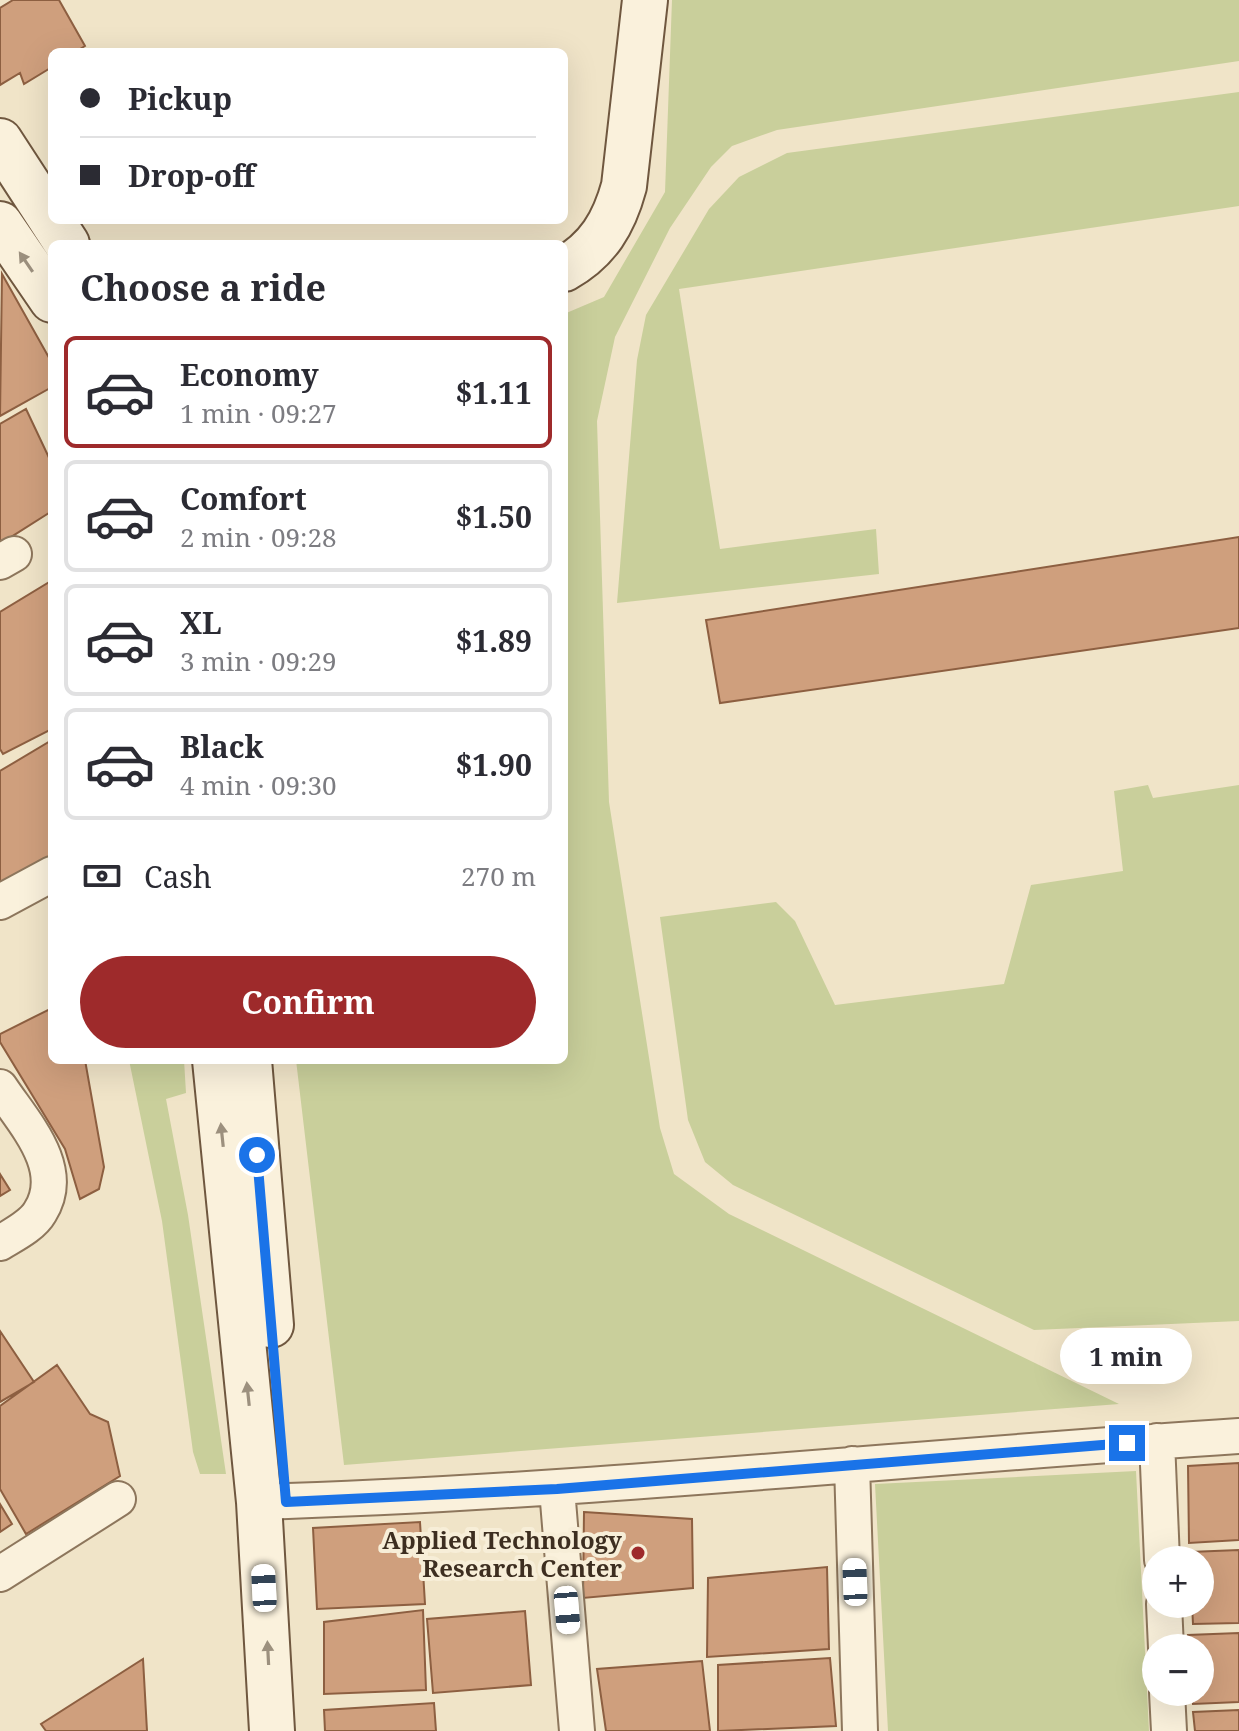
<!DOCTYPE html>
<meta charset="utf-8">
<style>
:root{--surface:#fff;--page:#f7f7f7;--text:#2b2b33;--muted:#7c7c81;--line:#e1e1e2;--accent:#9e2a2b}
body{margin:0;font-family:"Noto Serif",serif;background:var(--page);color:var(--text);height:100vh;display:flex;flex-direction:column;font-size:30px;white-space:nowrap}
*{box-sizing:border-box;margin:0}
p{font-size:26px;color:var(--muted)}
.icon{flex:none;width:44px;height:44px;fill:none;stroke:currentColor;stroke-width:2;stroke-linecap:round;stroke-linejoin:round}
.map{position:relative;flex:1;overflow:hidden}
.details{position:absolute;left:48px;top:240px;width:520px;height:824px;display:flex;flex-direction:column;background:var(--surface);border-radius:12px;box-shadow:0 8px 32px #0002}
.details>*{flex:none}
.banner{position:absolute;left:48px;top:48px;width:520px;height:176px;border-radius:12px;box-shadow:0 8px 32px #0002;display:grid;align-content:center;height:176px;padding:0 32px;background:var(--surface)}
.fabs{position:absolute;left:1142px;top:1546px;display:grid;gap:16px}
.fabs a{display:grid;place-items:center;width:72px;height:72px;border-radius:50%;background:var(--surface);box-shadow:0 8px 32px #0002;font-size:40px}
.end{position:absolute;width:36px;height:36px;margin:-18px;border:10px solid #1a73e8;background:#fff;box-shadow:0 0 0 4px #fff}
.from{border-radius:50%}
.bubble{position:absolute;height:56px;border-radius:28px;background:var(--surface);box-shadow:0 8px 32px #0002;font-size:26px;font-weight:700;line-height:56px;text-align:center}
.car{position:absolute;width:24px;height:48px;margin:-24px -12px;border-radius:10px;box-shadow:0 0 6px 2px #0007;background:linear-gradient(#fff 24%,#345 0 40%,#fff 0 76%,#345 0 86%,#fff 0)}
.banner b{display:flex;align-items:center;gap:28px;height:76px;font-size:30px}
.banner b+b{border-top:2px solid var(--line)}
.banner i{width:20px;height:20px;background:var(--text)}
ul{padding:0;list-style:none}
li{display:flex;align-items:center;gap:24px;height:112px;margin:0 16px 12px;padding:0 16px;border:4px solid var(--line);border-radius:12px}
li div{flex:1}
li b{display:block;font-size:30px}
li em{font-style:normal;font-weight:700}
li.active{border-color:var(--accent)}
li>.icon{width:72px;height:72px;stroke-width:1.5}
h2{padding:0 32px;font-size:36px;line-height:96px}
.pay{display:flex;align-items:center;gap:20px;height:88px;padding:0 32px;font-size:30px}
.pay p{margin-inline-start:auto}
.cta{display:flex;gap:16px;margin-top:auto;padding:16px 32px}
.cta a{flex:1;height:92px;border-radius:48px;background:var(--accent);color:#fff;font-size:32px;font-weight:700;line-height:92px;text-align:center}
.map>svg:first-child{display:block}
.green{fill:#c9cf9b}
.building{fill:#cf9f7d;stroke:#8d5f41;stroke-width:2}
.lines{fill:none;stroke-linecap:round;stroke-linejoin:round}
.street-casing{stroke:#8d765c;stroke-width:38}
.secondary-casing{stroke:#6f573f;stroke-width:48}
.street{stroke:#faf1dc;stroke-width:34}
.secondary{stroke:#faf1dc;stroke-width:44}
.oneway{fill:#9c907e}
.route{stroke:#1a73e8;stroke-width:10}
.poi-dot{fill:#9e2a2b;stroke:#f7eed8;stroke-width:3}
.labels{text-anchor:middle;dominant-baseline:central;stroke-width:8;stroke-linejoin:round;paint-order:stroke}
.poi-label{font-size:24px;font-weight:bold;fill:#3d2e20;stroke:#f7eed8;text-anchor:end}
</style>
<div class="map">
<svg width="1239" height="1731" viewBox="0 0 1239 1731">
<rect width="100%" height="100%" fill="#f0e4c8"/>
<!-- green -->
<path class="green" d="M 672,0 L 1239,0 L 1239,61 L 777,130 L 732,146 L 711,167 L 670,228 L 615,337 L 597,421 L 609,802 L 660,1128 L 674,1174 L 729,1214 L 1119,1404 L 344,1465 L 296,1060 L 564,1060 L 564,314 L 604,297 L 665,192 Z
M 1239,92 L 1239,206 L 679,289 L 720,549 L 876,529 L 879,574 L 617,603 L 637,360 L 646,315 L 709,209 L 739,177 L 787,153 Z
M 1148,785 L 1153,798 L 1239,785 L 1239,1321 L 1034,1330 L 733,1185 L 705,1162 L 688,1120 L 660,917 L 776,902 L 795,921 L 835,1005 L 1004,984 L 1031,885 L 1123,871 L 1114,791 Z
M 129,1060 L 184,1060 L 186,1093 L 166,1099 L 188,1215 L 226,1474 L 200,1474 L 193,1452 L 162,1221 Z
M 1136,1471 L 1149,1731 L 888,1731 L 875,1484 Z"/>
<!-- building -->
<path class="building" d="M 13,0 L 59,0 L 85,46 L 75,52 L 52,52 L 52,67 L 24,84 L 20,73 L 0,85 L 0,8 Z
M 2,274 L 52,363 L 52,387 L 0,416 Z
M 26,409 L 52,464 L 52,511 L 0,544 L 0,424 Z
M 1239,537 L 1239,628 L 720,703 L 706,620 Z
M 51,581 L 52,729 L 3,754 L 0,749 L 0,612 Z
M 52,740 L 52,861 L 0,890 L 0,771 Z
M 52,1008 L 52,1060 L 85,1060 L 104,1167 L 99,1189 L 80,1199 L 65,1149 L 0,1042 L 0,1034 Z
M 0,1174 L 10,1190 L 0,1196 Z
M 0,1331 L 34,1382 L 0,1402 Z
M 57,1365 L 90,1414 L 108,1422 L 120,1476 L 26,1534 L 0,1489 L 0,1406 Z
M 1239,1463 L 1239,1540 L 1189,1543 L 1188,1466 Z
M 0,1504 L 12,1524 L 0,1532 Z
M 584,1512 L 692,1519 L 693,1588 L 583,1598 Z
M 420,1522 L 425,1604 L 317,1609 L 313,1528 Z
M 1239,1550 L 1239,1623 L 1193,1624 L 1192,1604 L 1200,1604 L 1200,1560 L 1191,1560 L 1190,1552 Z
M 827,1567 L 829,1649 L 707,1657 L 708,1578 Z
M 423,1610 L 426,1690 L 324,1694 L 324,1622 Z
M 525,1611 L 531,1685 L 433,1693 L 427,1619 Z
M 1239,1633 L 1239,1702 L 1193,1704 L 1192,1692 L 1200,1692 L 1200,1648 L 1189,1648 L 1188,1635 Z
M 830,1658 L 836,1726 L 718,1731 L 718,1665 Z
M 143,1659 L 147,1731 L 46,1731 L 41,1724 Z
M 702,1661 L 710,1731 L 606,1731 L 597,1669 Z
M 434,1703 L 436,1731 L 325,1731 L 324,1710 Z
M 1239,1710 L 1239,1731 L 1195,1731 L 1193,1712 Z"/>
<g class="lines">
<defs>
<path id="street" d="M 0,562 L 14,554
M 0,902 L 52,874
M 0,1087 C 23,1122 68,1168 40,1212 C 32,1226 13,1235 0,1243
M 1157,1441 L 1162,1560
M 852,1464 L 860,1731
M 557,1489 L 577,1731
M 259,1502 C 586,1492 912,1457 1239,1436
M 0,1574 L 118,1499
M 1164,1604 L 1166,1648
M 1167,1692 L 1169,1731"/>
<path id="secondary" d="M 0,141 L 67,244
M 0,224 L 52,300
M 564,269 C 598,250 614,223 624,186 L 645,0
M 215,1060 L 259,1502 L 272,1731
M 249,1060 L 271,1325"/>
</defs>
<!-- street casing -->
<use href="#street" class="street-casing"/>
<!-- secondary casing -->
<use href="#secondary" class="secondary-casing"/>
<!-- street -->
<use href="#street" class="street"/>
<!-- secondary -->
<use href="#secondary" class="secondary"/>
</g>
<!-- one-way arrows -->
<defs><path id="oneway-solid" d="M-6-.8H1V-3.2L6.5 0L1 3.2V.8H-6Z" transform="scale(2)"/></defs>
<g class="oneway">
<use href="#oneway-solid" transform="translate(26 262) rotate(-124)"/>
<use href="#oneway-solid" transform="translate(222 1135) rotate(-96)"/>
<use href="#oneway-solid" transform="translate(248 1394) rotate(-96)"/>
<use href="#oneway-solid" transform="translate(268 1653) rotate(-93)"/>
</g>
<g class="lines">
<!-- route -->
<path class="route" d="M 257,1155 L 286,1502 L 557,1489 L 1127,1443"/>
</g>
<!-- markers -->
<circle class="poi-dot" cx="638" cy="1553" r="8"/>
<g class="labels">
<!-- poi labels -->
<g class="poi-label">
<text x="622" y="1539">Applied Technology<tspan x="622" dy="28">Research Center</tspan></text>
</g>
</g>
</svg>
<div class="fabs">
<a>+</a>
<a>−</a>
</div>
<i class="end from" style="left:257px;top:1155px"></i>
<i class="end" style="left:1127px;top:1443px"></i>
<div class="bubble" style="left:1060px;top:1328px;width:132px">1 min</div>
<i class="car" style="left:855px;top:1582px;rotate:358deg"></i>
<i class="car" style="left:264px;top:1588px;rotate:357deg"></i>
<i class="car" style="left:567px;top:1610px;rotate:175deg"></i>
<div class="banner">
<b><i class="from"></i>Pickup</b>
<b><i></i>Drop-off</b>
</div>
<section class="details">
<h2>Choose a ride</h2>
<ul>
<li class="active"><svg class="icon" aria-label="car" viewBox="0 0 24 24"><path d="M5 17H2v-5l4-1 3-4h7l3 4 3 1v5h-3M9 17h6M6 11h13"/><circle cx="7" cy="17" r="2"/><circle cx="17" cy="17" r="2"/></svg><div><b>Economy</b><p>1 min · 09:27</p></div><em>$1.11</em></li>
<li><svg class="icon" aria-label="car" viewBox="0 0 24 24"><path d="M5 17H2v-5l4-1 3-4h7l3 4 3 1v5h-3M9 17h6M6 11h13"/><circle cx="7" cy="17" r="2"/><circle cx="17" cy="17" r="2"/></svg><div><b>Comfort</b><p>2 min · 09:28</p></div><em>$1.50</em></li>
<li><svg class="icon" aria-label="car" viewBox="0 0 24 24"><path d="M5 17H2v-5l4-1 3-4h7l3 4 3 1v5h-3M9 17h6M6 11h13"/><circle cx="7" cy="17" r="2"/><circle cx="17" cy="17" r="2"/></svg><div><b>XL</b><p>3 min · 09:29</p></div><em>$1.89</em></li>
<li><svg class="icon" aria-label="car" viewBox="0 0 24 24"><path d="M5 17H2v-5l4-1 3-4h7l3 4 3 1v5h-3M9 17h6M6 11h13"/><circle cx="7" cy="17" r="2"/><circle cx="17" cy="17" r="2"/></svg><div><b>Black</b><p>4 min · 09:30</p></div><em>$1.90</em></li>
</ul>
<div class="pay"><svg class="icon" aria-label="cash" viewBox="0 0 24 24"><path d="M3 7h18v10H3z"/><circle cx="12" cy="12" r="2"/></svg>Cash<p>270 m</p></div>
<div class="cta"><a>Confirm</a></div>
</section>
</div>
